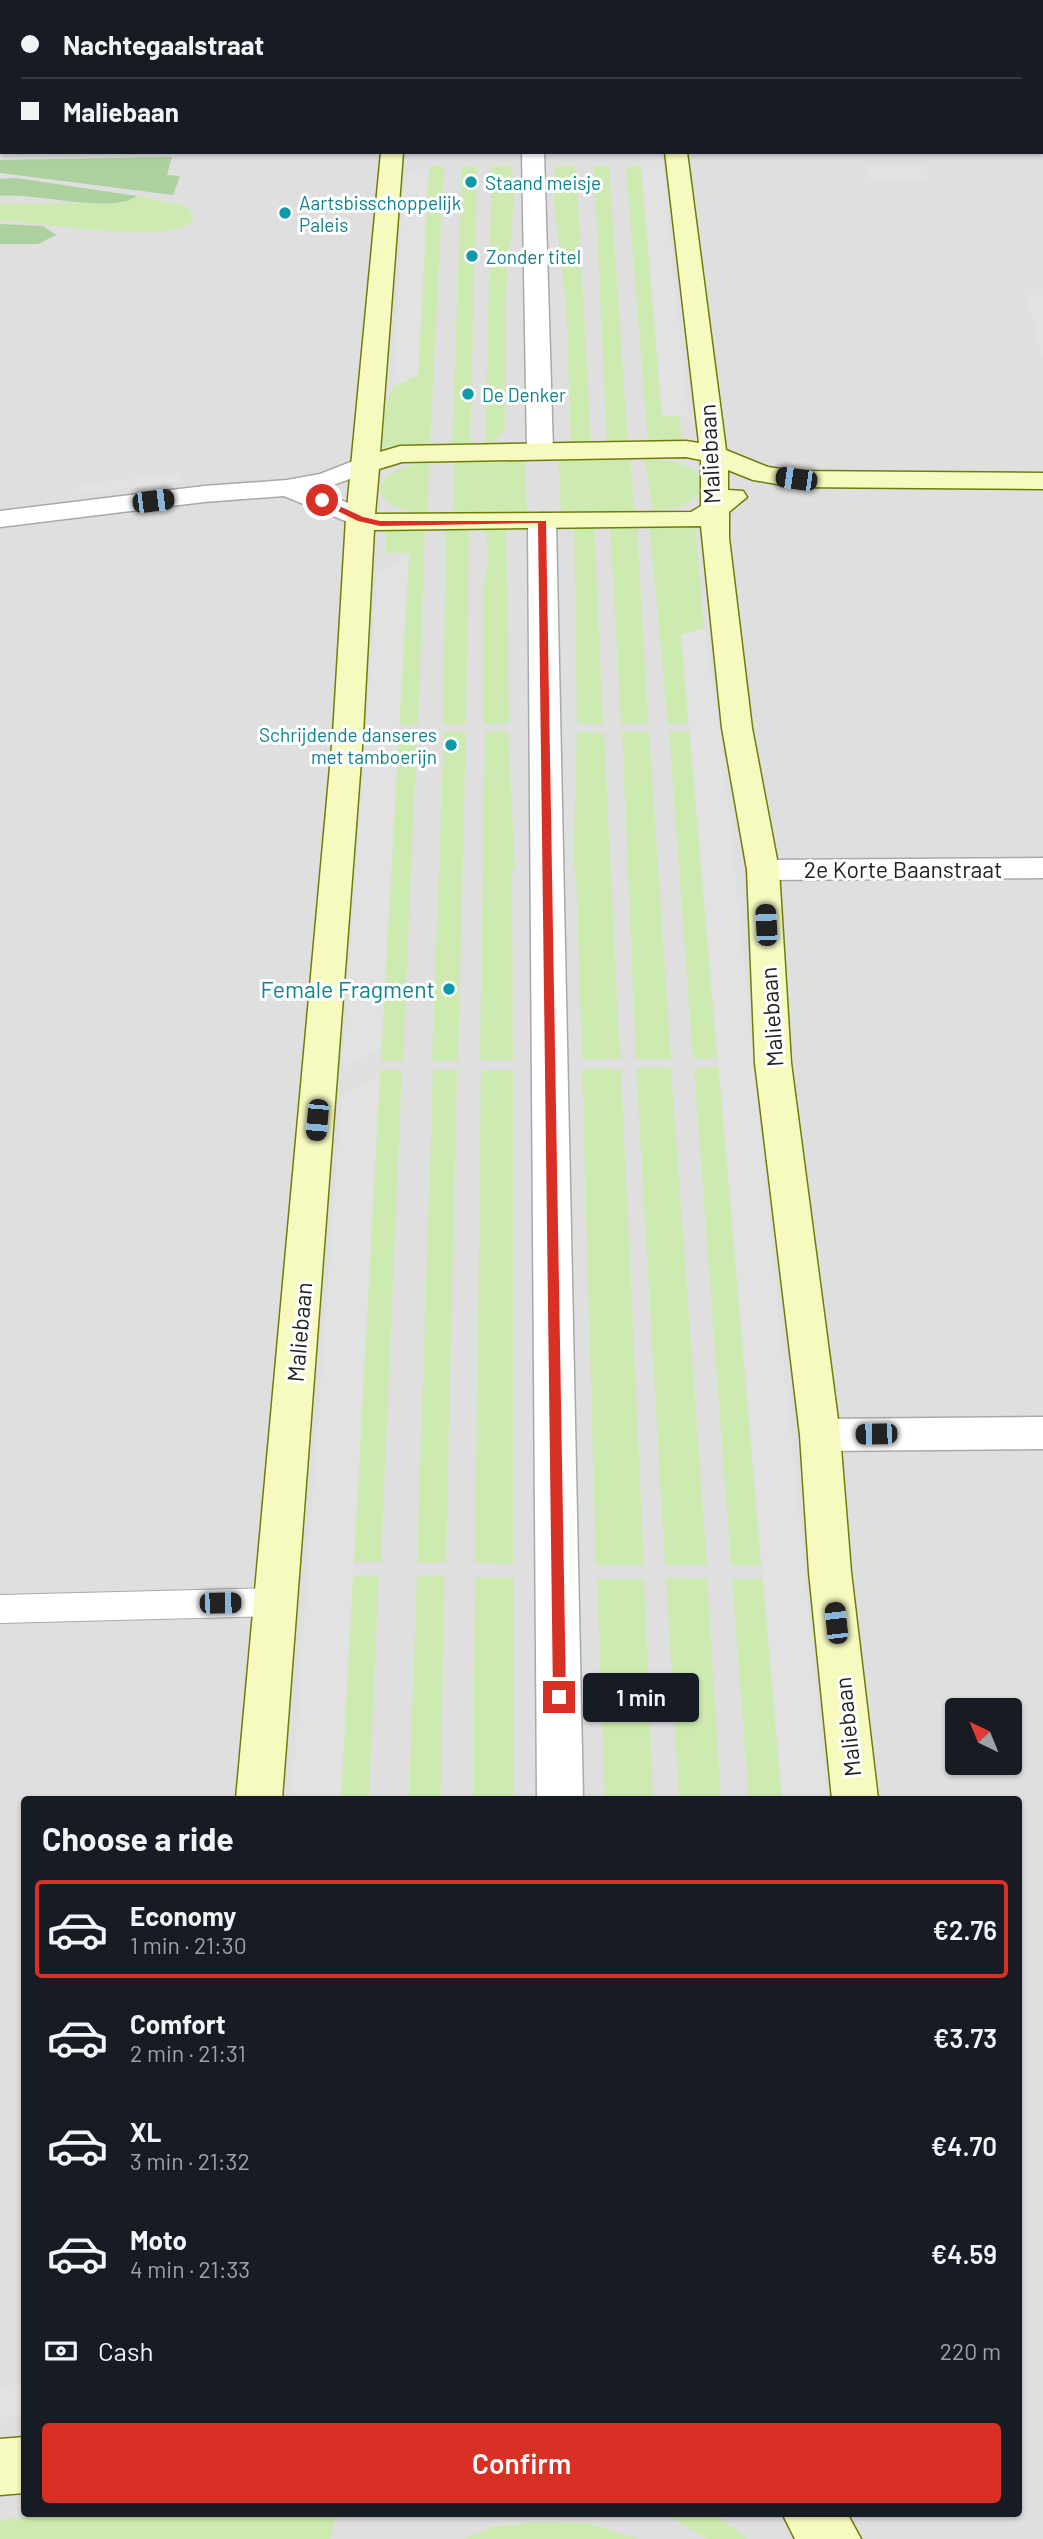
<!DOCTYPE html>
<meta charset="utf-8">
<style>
:root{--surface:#171b24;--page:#242831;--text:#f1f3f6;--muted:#9ea1a6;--line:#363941;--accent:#d93025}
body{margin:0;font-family:Barlow,sans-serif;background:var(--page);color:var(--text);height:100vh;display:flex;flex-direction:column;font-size:26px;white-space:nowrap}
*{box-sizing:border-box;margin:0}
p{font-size:23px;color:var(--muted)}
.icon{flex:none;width:38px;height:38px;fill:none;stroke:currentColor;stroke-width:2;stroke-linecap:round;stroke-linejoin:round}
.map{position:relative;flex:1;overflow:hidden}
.panel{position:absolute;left:21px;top:1796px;width:1001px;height:721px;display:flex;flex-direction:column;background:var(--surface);border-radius:7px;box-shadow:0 2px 5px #0004}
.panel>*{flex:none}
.hud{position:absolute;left:0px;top:0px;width:1043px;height:154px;box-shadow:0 2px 5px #0004;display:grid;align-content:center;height:154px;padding:0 21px;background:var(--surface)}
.needle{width:46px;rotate:317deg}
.fabs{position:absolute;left:945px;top:1698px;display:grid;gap:14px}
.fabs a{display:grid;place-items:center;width:77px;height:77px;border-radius:7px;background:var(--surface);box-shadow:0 2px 5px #0004;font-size:35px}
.end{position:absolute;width:32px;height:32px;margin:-16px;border:9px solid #d93025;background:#fff;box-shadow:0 0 0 4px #fff}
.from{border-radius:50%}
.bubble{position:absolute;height:49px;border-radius:7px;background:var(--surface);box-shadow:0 2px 5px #0004;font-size:23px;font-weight:600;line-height:49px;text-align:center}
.car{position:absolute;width:21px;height:42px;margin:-21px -10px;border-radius:9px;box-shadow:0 0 5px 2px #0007;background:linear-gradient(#222 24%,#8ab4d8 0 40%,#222 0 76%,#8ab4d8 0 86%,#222 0)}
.hud b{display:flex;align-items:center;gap:24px;height:66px;font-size:26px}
.hud b+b{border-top:2px solid var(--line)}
.hud i{width:18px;height:18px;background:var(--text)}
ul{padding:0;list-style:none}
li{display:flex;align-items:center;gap:21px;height:98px;margin:0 14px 10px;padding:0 7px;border:4px solid transparent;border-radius:7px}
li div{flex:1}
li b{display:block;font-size:26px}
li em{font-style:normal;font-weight:600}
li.on{border-color:var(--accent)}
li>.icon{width:63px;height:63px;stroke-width:1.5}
h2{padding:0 21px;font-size:32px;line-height:84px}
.pay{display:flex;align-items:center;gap:18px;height:77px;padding:0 21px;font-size:26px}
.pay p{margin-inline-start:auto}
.action{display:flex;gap:14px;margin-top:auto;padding:14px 21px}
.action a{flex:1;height:80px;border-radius:7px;background:var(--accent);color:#fff;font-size:28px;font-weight:600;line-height:80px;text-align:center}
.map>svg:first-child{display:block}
.residential{fill:#e0dfdf;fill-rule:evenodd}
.grass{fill:#cdebb0}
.forest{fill:#add19e}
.parking{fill:#e2e2e2}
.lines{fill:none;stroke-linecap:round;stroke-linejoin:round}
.lane-casing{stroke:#a9a9a9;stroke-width:2}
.street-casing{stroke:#a9a9a9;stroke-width:3}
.secondary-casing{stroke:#707d05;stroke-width:3}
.lane{fill:#fff;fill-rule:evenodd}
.street{fill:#fff;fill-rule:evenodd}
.secondary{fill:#f7fabf;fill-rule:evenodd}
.route{fill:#d93025}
.culture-dot{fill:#0f9aa8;stroke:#fff;stroke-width:2.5}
.labels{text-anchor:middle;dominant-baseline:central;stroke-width:6;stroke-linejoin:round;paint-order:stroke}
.far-culture-label{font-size:19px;fill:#0d838f;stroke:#fff;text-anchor:start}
.street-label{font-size:23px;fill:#222;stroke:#fff}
.culture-label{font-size:23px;fill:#0d838f;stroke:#fff;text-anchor:end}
</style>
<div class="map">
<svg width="1043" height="2539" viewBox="0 0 1043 2539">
<rect width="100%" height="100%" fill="#f2efe9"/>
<!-- residential -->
<path class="residential" d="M 0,0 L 1043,0 L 1043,2539 L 0,2539 ZM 2,2 L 1041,2 L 1041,152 L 2,152 ZM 957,1710 L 1010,1710 L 1010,1762 L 957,1762 ZM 24,1799 L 1018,1799 L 1018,2513 L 24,2513 Z"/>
<!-- grass -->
<path class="grass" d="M 444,165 L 430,446 L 379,447 L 381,423 L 393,386 L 418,376 L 429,166 Z
M 462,166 L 477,166 L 470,446 L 452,446 Z
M 492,166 L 512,166 L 514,201 L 506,294 L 505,429 L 491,446 L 485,445 Z
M 555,166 L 576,166 L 591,444 L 571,444 L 566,304 L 554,201 Z
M 594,166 L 609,166 L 628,444 L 607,444 Z
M 641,166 L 662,416 L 679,416 L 682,443 L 648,443 L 626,167 Z
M 137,196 L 186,206 L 194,216 L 190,224 C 160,243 40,223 0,220 L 0,204 L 121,203 Z
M 645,459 C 666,460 709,463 701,493 L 681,507 L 653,511 Z
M 558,460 L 630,460 L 635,511 L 561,512 Z
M 525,461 L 527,513 L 453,514 L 454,462 Z
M 429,462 L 427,514 C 362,507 368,470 429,462 Z
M 695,521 L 704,628 L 681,635 L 689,724 L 668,724 L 649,522 Z
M 637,523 L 648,724 L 621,724 L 610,524 Z
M 594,524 L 603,724 L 577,724 L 574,525 Z
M 506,527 L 509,724 L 484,724 L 483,588 L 488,562 L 486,528 Z
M 446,529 L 469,529 L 466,724 L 443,725 Z
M 425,530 L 418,725 L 399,724 L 409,553 L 386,553 L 386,531 Z
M 508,731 L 515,869 L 512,869 L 513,1060 L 480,1060 L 485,732 Z
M 622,731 L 649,732 L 671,1059 L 636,1059 Z
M 690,731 L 717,1058 L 693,1059 L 669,732 Z
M 399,732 L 417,732 L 403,1061 L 381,1060 Z
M 444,732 L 466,732 L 458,1061 L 432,1061 Z
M 577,732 L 604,733 L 620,1059 L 582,1059 L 576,870 L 573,869 Z
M 719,1067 L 761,1566 L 731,1565 L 694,1068 Z
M 636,1068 L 671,1068 L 707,1565 L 665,1565 Z
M 582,1069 L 621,1069 L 644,1565 L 596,1565 Z
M 380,1070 L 402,1070 L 381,1562 L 354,1562 Z
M 433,1070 L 457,1070 L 446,1563 L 417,1563 Z
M 513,1070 L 513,1564 L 475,1563 L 481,1071 Z
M 352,1576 L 379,1576 L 369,1799 L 341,1799 Z
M 417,1576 L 444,1576 L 441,1799 L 409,1799 Z
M 475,1578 L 514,1578 L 514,1799 L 473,1799 Z
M 666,1578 L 707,1579 L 721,1799 L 679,1799 Z
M 597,1579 L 644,1579 L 653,1799 L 605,1799 Z
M 732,1579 L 763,1579 L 782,1799 L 749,1799 Z
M 65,2513 L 337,2513 L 330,2539 L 0,2539 L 0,2520 Z
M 663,2513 L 713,2513 L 747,2539 L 708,2539 Z
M 535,2522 L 587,2523 L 639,2539 L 464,2539 L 492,2527 Z"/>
<!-- forest -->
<path class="forest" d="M 172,157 L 167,175 L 180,176 L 173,195 L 0,173 L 0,160 Z
M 16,178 L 137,196 C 111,215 35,192 0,196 L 0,179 Z
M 0,224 L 43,226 L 56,235 L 38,244 L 0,244 Z"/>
<!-- parking -->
<path class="parking" d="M 640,152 L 662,152 L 688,416 L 662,416 Z
M 429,166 L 418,376 L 393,386 L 404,174 Z
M 865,166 L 926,166 L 928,178 L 867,178 Z
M 1024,289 L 1043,289 L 1043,359 Z
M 178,473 L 181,482 L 79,494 L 77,485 Z
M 409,553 L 381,1048 L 342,1069 L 377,576 Z
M 704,628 L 724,764 L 827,1799 L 782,1799 L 681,635 Z
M 380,1075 L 341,1799 L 292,1799 L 341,1096 Z
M 24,2384 L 24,2415 L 0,2418 L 0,2387 Z"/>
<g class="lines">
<defs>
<path id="lane" d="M 276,1588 L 288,1592 L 293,1602 L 288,1612 L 276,1616 L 0,1623 L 0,1595 Z"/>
<path id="street" d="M 520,0 L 540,0 L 540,2 L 520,2 Z
M 0,35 L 2,35 L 2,47 L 0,47 Z
M 522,152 L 544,152 L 553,451 L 549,457 L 531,457 L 527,451 Z
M 366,456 L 375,458 L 379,464 L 375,470 L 319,490 L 370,513 L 374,519 L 370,525 L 360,527 L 284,496 L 204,502 L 0,527 L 0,511 L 204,486 L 287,480 L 320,474 Z
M 542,513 L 552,515 L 556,521 L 583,1799 L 537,1799 L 528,521 L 532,515 Z
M 1043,858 L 1043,878 L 763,880 L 751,877 L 747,870 L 751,863 L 763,860 Z
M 1043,1417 L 1043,1449 L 820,1451 L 806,1446 L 800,1435 L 806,1424 L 820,1419 Z"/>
<path id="secondary" d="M 393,0 L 413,0 L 413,2 L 393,2 Z
M 649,0 L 669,0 L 669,2 L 649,2 Z
M 381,152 L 403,152 L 380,452 L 400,446 L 686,441 L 699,443 L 665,152 L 687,152 L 726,450 L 768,467 L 795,471 L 1043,473 L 1043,489 L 795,487 L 753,480 L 728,470 L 728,490 L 743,491 L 747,497 L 729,512 L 729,538 L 752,728 L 779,870 L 791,1063 L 840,1435 L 851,1572 L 878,1799 L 832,1799 L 809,1572 L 800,1435 L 755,1063 L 747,870 L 722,728 L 701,526 L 374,530 L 363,734 L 282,1799 L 236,1799 L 333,734 L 346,519 ZM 686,457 L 701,460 L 701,506 L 691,512 L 375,514 L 379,469 L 402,462 Z
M 24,2437 L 24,2493 L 0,2495 L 0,2439 Z
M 782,2513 L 847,2513 L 861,2539 L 795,2539 Z"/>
</defs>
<!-- lane casing -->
<use href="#lane" class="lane-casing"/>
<!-- street casing -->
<use href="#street" class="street-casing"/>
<!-- secondary casing -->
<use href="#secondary" class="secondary-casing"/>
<!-- lane -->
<use href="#lane" class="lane"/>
<!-- street -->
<use href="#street" class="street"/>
<!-- secondary -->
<use href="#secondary" class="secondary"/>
</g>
<!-- route -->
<path class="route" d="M 322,498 L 363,517 L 380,521 L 546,521 L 566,1697 L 559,1703 L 553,1697 L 538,523 L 380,526 L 358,521 L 319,502 Z"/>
<!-- markers -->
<g class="culture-dot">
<circle cx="471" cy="182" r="7"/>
<circle cx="285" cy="213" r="7"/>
<circle cx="472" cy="256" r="7"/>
<circle cx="468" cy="394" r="7"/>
<circle cx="451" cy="745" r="7"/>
<circle cx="449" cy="989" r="7"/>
</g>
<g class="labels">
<!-- far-culture labels -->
<g class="far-culture-label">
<text x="485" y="182">Staand meisje</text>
<text x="299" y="202">Aartsbisschoppelijk<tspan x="299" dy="22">Paleis</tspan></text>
<text x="486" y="256">Zonder titel</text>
<text x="482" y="394">De Denker</text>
<text x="437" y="734" text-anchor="end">Schrijdende danseres<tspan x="437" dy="22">met tamboerijn</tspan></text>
</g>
<!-- street labels -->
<g class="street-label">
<text transform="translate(709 454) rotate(-93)">Maliebaan</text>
<text x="903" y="869">2e Korte Baanstraat</text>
<text transform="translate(771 1017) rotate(-94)">Maliebaan</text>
<text transform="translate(299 1332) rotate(-85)">Maliebaan</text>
<text transform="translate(847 1727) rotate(-96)">Maliebaan</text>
</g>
<!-- culture labels -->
<g class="culture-label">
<text x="435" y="989">Female Fragment</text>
</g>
</g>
</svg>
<div class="fabs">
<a><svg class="needle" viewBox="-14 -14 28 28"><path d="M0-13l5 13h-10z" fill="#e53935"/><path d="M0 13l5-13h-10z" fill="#9ea1a6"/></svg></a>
</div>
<i class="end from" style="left:322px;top:500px"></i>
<i class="end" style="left:559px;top:1697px"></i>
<div class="bubble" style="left:583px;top:1673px;width:116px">1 min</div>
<i class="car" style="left:796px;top:479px;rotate:278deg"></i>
<i class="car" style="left:153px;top:501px;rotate:83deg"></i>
<i class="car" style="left:766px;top:925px;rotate:357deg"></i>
<i class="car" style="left:317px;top:1120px;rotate:185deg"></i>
<i class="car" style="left:876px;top:1434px;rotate:269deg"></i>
<i class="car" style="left:220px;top:1603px;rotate:89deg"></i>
<i class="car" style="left:836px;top:1623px;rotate:354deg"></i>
<div class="hud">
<b><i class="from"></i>Nachtegaalstraat</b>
<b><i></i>Maliebaan</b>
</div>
<section class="panel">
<h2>Choose a ride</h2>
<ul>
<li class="on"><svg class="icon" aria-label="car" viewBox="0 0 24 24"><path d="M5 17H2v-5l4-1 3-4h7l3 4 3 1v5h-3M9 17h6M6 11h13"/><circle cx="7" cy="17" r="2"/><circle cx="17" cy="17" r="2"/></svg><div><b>Economy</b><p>1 min · 21:30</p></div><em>€2.76</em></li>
<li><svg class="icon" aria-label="car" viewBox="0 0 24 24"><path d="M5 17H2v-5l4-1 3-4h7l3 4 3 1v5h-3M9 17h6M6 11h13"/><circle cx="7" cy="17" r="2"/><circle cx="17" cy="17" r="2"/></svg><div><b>Comfort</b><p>2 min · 21:31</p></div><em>€3.73</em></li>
<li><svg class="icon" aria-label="car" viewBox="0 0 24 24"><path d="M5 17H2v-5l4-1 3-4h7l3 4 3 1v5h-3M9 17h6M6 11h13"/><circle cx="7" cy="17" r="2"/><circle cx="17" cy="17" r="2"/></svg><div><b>XL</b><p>3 min · 21:32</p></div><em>€4.70</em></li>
<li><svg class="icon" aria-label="car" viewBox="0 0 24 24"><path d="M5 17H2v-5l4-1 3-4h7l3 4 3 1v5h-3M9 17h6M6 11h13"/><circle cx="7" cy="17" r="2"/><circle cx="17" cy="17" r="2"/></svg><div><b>Moto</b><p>4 min · 21:33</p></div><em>€4.59</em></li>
</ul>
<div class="pay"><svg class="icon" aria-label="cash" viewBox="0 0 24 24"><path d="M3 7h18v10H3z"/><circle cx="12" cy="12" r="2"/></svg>Cash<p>220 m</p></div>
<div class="action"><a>Confirm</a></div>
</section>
</div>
